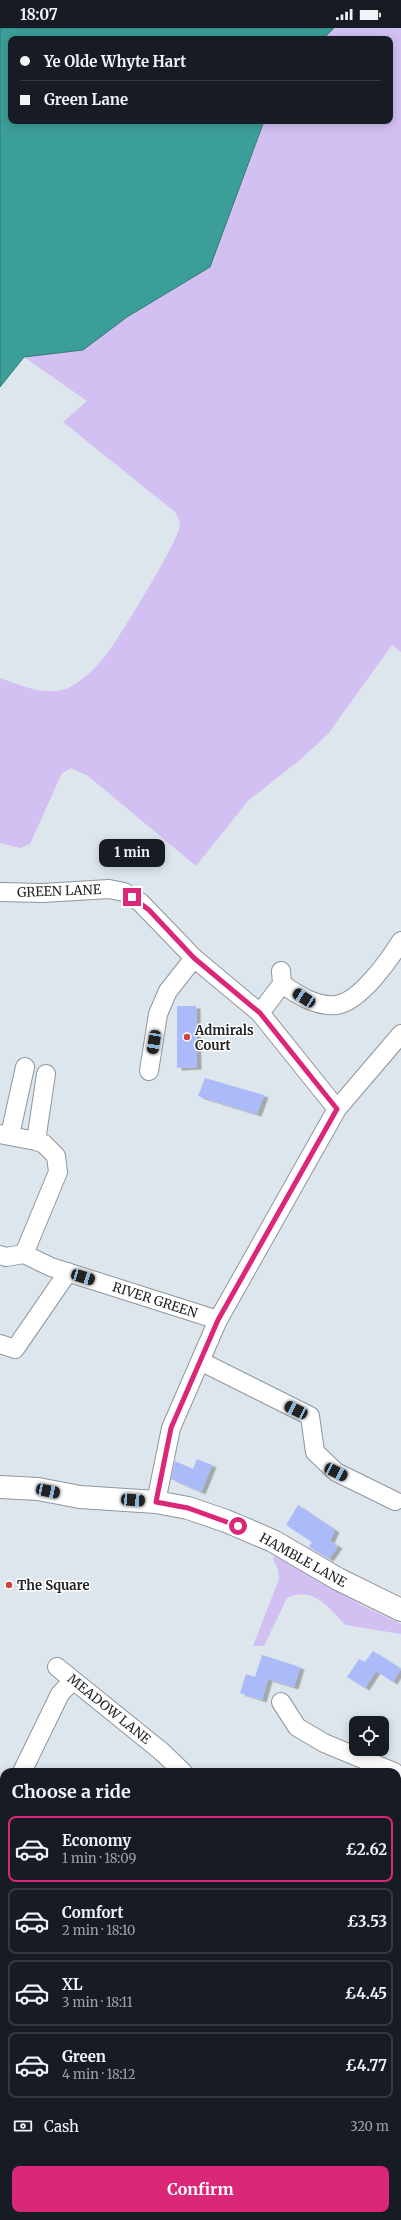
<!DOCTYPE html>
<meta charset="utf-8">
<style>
:root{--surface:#171b24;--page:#242831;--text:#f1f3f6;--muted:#9ea1a6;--line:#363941;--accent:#db2777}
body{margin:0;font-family:Merriweather,serif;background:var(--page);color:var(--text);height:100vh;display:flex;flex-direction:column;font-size:15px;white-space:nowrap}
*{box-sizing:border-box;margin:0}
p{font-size:13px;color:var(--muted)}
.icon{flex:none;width:22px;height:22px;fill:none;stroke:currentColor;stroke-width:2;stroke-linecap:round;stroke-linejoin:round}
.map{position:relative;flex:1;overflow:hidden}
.drawer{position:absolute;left:0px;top:1740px;width:401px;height:452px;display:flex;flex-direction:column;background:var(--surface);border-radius:12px 12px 0 0;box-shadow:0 2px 10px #0003}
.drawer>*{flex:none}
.hud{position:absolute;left:8px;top:8px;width:385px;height:88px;border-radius:8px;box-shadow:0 2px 10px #0003;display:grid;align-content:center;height:88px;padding:0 12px;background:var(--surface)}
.fabs{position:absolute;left:349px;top:1688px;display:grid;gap:8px}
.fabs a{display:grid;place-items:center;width:40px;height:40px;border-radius:8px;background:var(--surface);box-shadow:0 2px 10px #0003;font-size:20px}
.end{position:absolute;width:18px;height:18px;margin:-9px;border:5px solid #db2777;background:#fff;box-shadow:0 0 0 2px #fff}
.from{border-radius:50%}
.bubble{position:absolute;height:28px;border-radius:8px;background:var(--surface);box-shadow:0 2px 10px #0003;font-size:13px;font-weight:700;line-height:28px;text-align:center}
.car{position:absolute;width:12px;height:24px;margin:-12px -6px;border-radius:5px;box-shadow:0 0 3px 1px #0007;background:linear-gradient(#222 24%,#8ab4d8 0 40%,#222 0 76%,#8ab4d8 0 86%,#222 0)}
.hud b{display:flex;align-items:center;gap:14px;height:38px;font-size:15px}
.hud b+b{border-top:1px solid var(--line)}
.hud i{width:10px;height:10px;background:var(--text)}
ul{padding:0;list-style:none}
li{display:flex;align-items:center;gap:12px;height:66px;margin:0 8px 6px;padding:0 4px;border:2px solid var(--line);border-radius:8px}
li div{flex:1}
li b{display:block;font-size:15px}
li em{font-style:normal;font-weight:700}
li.current{border-color:var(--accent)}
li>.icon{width:36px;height:36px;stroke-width:1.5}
h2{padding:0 12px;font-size:18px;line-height:48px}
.pay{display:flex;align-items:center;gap:10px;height:44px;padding:0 12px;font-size:15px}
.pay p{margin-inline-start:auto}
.action{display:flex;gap:8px;margin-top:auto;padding:8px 12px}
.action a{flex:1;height:46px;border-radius:8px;background:var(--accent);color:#fff;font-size:16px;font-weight:700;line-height:46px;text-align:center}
.status{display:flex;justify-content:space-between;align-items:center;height:28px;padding:0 20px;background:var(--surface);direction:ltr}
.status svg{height:11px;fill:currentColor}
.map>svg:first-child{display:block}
.green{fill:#d3c0f3}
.water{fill:#3c9e98;stroke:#347a76}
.building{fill:#abbbfa;filter:url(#shadow)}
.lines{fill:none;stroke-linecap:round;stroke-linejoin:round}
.minor-casing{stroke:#8f969d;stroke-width:20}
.secondary-casing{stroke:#8f969d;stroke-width:24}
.minor{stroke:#fff;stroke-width:18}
.secondary{stroke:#fff;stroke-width:22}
.route{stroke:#db2777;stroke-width:5}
.poi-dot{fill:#d2433f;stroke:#fff;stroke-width:1.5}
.labels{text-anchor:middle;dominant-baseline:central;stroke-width:3;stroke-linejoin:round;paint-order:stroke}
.street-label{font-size:13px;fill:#222527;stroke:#fff}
.poi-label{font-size:13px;font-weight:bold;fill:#222527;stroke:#fff;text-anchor:start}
</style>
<div class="status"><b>18:07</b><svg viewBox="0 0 49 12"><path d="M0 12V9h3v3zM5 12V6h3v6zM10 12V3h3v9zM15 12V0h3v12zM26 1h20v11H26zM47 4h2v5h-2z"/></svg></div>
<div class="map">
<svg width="401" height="2192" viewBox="0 0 401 2192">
<defs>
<filter id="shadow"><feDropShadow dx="4.5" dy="2.5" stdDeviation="0" flood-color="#0004"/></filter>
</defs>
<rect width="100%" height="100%" fill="#dde6ed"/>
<!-- green -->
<path class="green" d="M 334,0 L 401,0 L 401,624 L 392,617 L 328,706 L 301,731 L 248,773 L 196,838 L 88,748 L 71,740 L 62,745 L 30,816 L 20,820 L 0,815 L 0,650 C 20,657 47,669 68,660 C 83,653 99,637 109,623 C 120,608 181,510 180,496 C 179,492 177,488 175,484 L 63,394 L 87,373 L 24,329 L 83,322 L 127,289 L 209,239 L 264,93 L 390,93 L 390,11 L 323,11 Z
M 277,1523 L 361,1577 L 401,1596 L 401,1606 L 345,1597 C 330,1580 312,1557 287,1570 L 264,1618 L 253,1618 L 279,1551 L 278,1541 L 273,1531 Z
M 397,1908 L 401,1909 L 401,2068 L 397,2066 Z"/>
<!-- water -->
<path class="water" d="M 0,0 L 334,0 L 323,11 L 11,11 L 11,93 L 264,93 L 210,239 L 127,289 L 83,322 L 24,329 L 0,359 Z"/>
<!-- building -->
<path class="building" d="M 177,978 L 196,978 L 197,1039 L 177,1040 Z
M 205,1050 L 264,1067 L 257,1086 L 198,1068 Z
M 197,1431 L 212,1437 L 201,1464 L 171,1451 L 175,1433 L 193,1441 Z
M 298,1477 L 335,1502 L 330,1513 L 338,1518 L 329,1531 L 309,1519 L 312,1514 L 286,1497 Z
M 373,1623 L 401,1641 L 393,1654 L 376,1643 L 365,1660 L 347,1649 L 359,1631 L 365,1634 Z
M 262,1627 L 300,1639 L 294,1659 L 268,1651 L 262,1672 L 240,1665 L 246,1646 L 255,1649 Z"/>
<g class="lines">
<defs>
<path id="minor" d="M 0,864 L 42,865 L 109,861 L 124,864 L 140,874 L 194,930 L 260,985 L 337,1081
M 282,956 C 298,967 316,979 336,977 C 360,974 389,932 401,913
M 260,985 L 282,956 L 281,943
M 149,1043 L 158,986 L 168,963 L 194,930
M 0,1106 L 36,1113 L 44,1116 L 56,1128 L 58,1144 L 24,1226
M 10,1107 L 25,1039
M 36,1113 L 46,1046
M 0,1227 L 6,1229 L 24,1226 L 51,1239 L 218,1292
M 0,1316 L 15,1321 L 68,1244
M 200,1333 L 310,1388 L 315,1424 L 336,1444 L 395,1473
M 156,1474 L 171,1400 L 218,1292 L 337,1081 L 401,1006
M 57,1639 L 161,1723 L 183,1744
M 281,1674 L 297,1699 L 324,1715 L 394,1744
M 22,1744 L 60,1666 L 73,1652
M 397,1772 L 401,1764
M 0,1790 L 4,1782
M 317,2188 L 318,2192"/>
<path id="secondary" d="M 0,1459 L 38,1461 L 80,1469 L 156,1474 L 188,1480 L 226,1493 L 273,1513 L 338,1551 L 401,1582"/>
</defs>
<!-- minor casing -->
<use href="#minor" class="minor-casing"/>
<!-- secondary casing -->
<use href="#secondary" class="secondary-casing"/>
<!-- minor -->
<use href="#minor" class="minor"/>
<!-- secondary -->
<use href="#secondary" class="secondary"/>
</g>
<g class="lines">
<!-- route -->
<path class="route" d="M 132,869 L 149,882 L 194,930 L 260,985 L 337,1081 L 218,1292 L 171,1400 L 156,1474 L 188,1480 L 238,1498"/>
</g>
<!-- markers -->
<g class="poi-dot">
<circle cx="187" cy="1009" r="4"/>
<circle cx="9" cy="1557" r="4"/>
</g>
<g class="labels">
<!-- street labels -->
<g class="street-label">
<text transform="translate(59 863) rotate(-2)">GREEN LANE</text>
<text transform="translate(155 1272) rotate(18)">RIVER GREEN</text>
<text transform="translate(303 1532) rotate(29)">HAMBLE LANE</text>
<text transform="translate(109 1681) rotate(39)">MEADOW LANE</text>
</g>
<!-- poi labels -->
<g class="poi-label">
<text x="195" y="1002">Admirals<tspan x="195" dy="15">Court</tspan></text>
<text x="17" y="1557">The Square</text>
</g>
</g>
</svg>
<div class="fabs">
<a><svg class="icon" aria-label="locate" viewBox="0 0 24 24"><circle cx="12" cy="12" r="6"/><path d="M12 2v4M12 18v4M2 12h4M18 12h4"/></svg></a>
</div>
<i class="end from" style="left:238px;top:1498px"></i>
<i class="end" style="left:132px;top:869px"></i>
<div class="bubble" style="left:99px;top:811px;width:66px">1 min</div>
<i class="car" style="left:304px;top:970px;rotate:303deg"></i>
<i class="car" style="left:154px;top:1014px;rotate:189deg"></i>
<i class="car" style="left:83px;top:1249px;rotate:107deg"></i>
<i class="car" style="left:296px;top:1382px;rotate:297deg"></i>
<i class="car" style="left:336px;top:1444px;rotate:116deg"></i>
<i class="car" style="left:48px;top:1463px;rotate:102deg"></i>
<i class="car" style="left:133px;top:1472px;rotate:94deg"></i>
<div class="hud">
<b><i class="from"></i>Ye Olde Whyte Hart</b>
<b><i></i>Green Lane</b>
</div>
<section class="drawer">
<h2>Choose a ride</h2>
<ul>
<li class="current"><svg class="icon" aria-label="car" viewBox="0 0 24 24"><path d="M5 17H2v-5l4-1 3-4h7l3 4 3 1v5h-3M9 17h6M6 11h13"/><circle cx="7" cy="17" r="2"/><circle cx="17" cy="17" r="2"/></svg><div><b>Economy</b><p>1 min · 18:09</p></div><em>£2.62</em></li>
<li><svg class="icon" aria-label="car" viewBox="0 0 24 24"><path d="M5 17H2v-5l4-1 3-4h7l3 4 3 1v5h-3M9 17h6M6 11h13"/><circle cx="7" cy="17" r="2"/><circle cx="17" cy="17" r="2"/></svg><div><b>Comfort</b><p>2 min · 18:10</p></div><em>£3.53</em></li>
<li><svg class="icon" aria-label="car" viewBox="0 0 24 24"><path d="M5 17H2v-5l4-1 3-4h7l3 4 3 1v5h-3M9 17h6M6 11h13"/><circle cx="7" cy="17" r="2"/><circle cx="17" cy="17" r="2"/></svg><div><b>XL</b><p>3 min · 18:11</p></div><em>£4.45</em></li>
<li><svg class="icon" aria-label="car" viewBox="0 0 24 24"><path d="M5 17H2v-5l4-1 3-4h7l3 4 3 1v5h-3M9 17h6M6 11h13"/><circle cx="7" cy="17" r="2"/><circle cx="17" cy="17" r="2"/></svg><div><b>Green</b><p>4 min · 18:12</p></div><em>£4.77</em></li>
</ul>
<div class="pay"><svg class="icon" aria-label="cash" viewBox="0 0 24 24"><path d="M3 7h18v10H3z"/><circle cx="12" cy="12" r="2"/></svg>Cash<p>320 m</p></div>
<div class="action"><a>Confirm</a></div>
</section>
</div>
